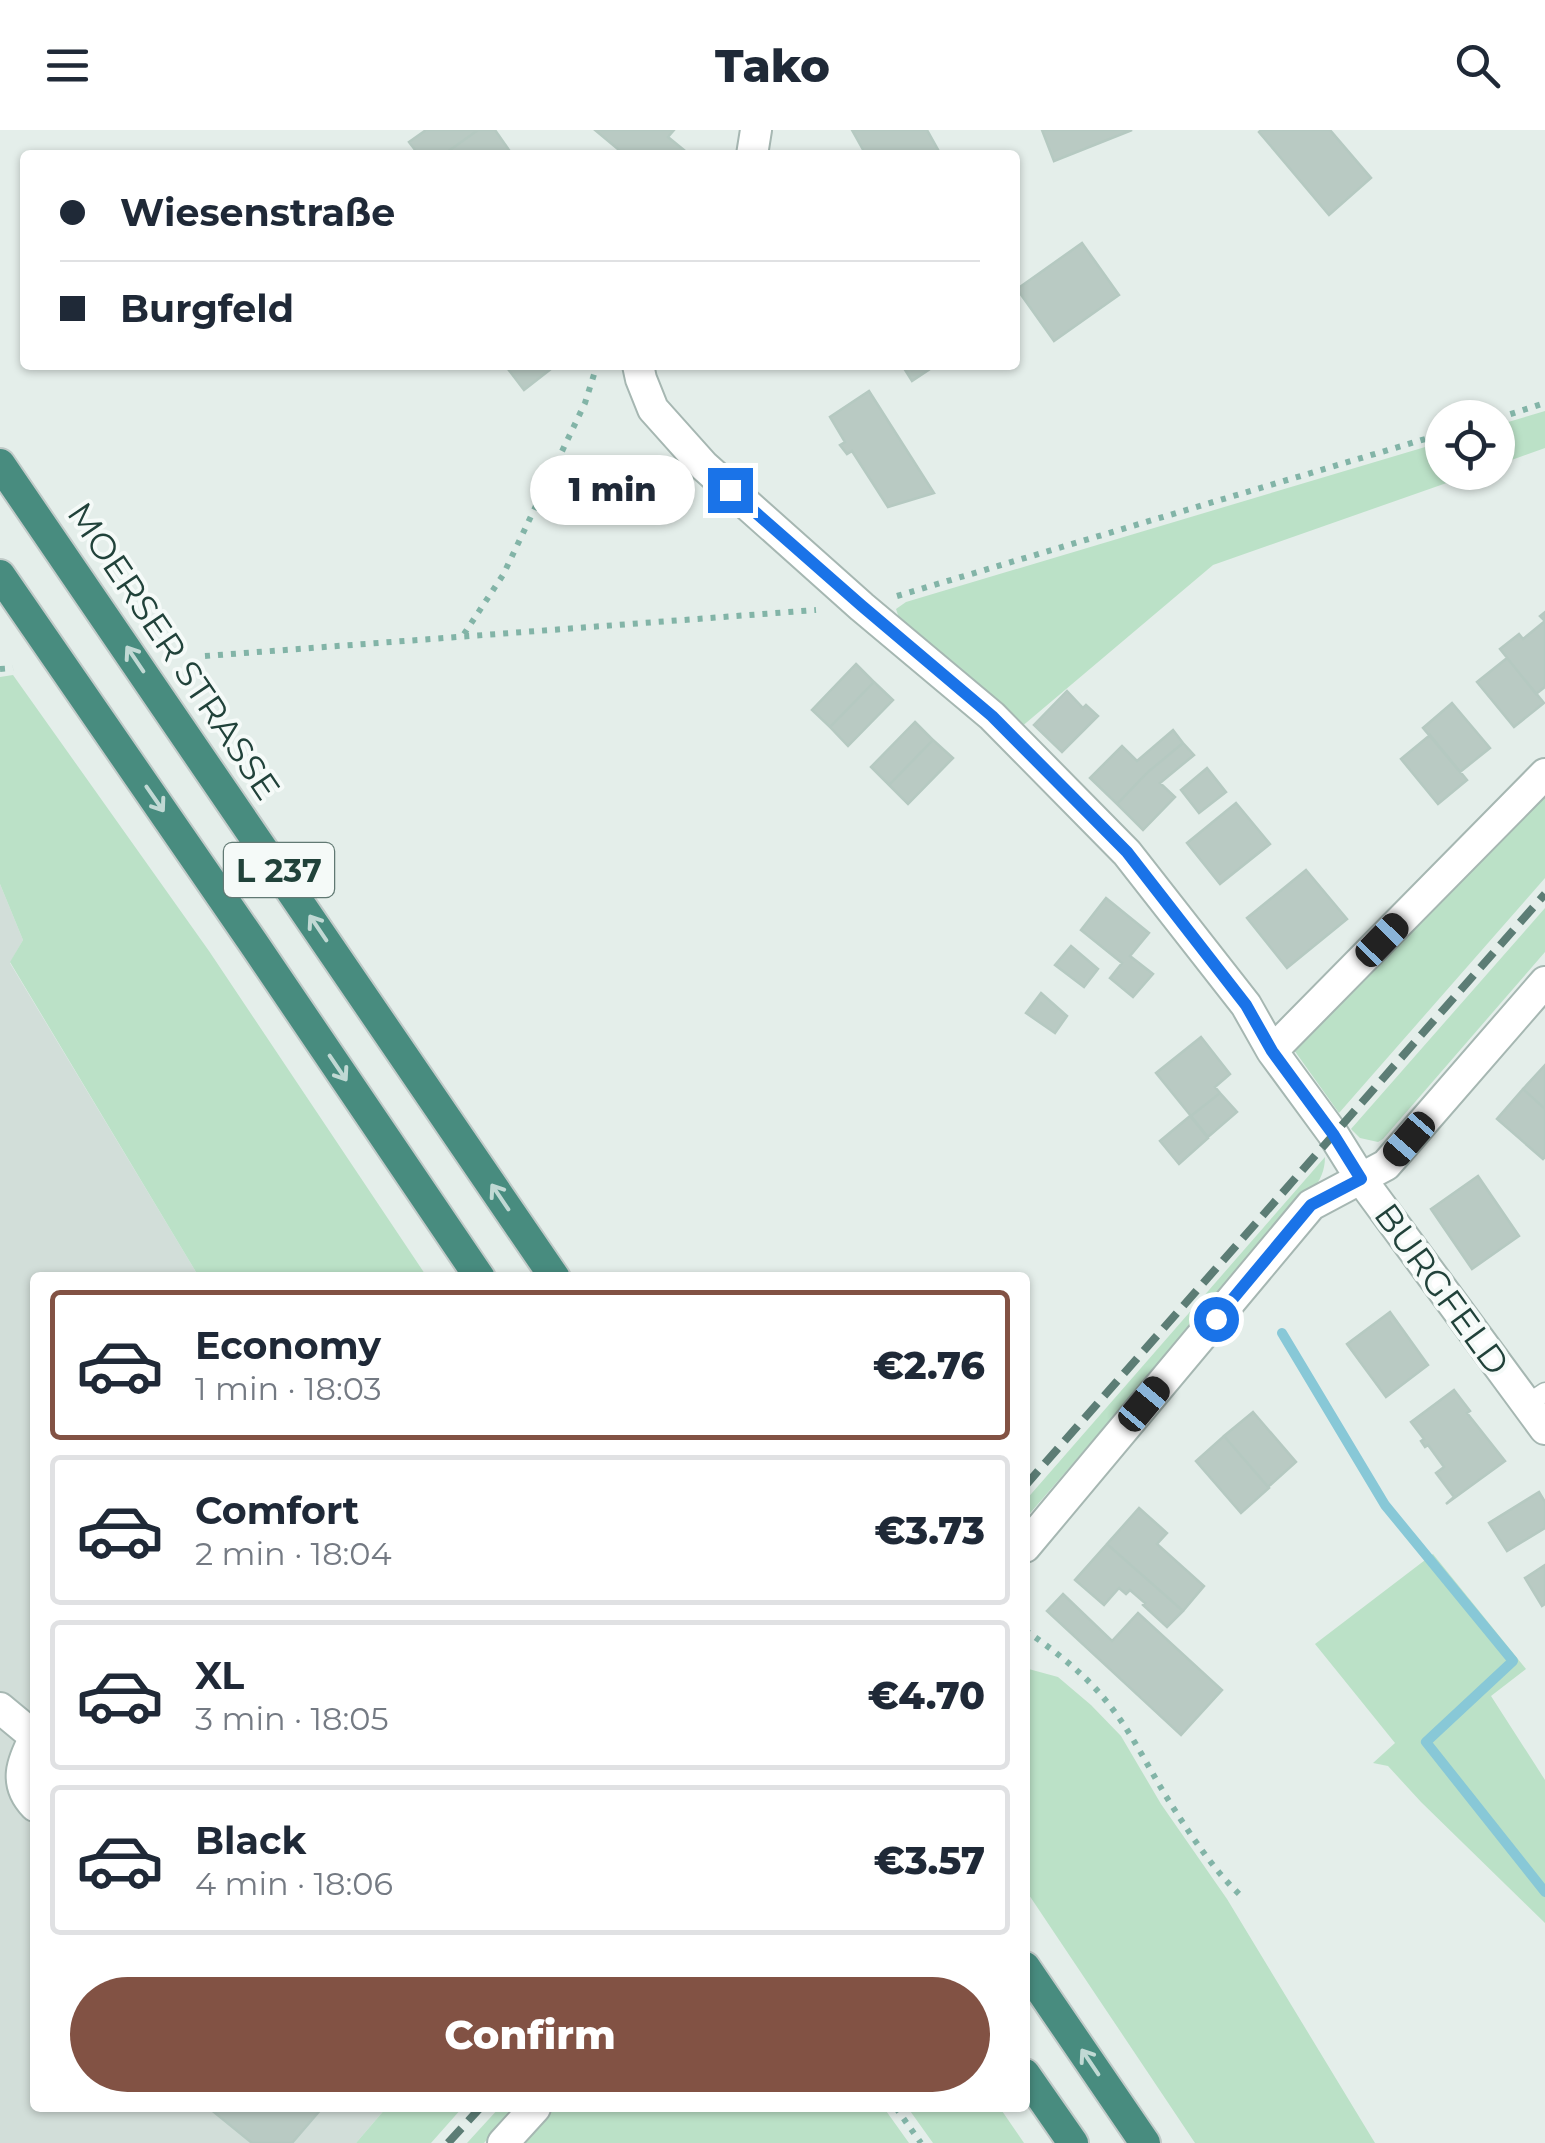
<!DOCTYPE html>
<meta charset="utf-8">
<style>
:root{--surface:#fff;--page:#f6f6f7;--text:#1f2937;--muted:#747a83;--line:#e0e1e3;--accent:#825244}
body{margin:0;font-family:Montserrat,sans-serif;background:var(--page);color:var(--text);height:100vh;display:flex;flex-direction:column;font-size:38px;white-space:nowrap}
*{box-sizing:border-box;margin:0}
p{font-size:32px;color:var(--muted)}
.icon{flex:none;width:55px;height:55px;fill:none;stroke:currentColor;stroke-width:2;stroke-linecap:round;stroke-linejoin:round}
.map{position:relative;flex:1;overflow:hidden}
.side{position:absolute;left:30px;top:1142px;width:1000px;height:840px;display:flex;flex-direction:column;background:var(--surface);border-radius:10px;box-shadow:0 2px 8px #0004}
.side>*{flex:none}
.top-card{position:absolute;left:20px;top:20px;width:1000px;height:220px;border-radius:10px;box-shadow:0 2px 8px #0004;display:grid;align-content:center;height:220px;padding:0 40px;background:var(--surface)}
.buttons{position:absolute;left:1425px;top:270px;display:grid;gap:20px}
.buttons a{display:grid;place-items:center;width:90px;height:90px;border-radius:50%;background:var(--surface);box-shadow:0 2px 8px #0004;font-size:50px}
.end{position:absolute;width:45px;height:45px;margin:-22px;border:12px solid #1a73e8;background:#fff;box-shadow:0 0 0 5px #fff}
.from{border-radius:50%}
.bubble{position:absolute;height:70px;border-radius:35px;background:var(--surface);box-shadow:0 2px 8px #0004;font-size:32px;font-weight:800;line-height:70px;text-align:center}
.car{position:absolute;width:30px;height:60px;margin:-30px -15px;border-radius:12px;box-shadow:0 0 8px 2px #0007;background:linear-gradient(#222 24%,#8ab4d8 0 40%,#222 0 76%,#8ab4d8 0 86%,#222 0)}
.top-card b{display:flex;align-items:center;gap:35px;height:95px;font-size:38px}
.top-card b+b{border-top:2px solid var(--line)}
.top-card i{width:25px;height:25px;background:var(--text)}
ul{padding:18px 0 0;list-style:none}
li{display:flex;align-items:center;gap:30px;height:150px;margin:0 20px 15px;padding:0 20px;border:5px solid var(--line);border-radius:10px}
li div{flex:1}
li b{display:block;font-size:38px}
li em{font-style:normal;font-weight:800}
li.active{border-color:var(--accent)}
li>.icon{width:90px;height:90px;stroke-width:1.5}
.button{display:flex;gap:20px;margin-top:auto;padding:20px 40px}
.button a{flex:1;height:115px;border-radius:60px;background:var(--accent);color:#fff;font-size:40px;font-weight:800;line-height:115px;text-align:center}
header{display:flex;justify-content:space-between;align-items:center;height:130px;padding:0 40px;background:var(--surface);font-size:45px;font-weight:800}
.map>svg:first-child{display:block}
.built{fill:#d2ded9}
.green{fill:#bbe1c7}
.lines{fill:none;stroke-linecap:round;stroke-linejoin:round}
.stream{stroke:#88c8d7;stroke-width:10}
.building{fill:#b9cac3;stroke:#b5c9c1;stroke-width:2.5}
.service-casing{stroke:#a6b7b2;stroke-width:21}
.minor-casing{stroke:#a6b7b2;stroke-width:34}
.trunk-casing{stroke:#c1cac8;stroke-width:34}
.path{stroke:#82b4a7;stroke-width:6;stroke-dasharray:5 8;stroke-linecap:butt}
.service{stroke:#fff;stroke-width:18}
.minor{stroke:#fff;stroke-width:30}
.trunk{stroke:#488c7f;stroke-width:30}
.rail{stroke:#5c7d75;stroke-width:8;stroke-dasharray:20 10;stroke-linecap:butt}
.oneway{stroke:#c1d9d4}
.route{stroke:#1a73e8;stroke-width:12}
.labels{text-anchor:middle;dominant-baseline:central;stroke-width:8;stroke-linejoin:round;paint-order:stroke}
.shield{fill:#f5faf8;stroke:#617973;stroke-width:2.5}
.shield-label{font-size:32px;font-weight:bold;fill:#21423a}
.street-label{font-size:35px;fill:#21423a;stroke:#f5faf8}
</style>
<header><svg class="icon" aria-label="menu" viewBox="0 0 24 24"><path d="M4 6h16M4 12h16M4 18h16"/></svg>Tako<svg class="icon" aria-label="search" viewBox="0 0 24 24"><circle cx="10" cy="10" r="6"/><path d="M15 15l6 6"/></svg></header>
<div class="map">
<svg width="1545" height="2013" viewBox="0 0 1545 2013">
<rect width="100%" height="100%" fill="#e4eeea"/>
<!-- built -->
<path class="built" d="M 0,754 L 23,810 L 10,833 L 199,1147 L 35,1148 L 35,1978 L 386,1978 L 356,2013 L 0,2013 Z"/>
<!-- green -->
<path class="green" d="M 1545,281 L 1545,318 L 1498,335 L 1498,295 Z
M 1442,312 L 1442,342 L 1475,343 L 1213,435 L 1020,598 L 899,488 L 896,479 L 906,472 Z
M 13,545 L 209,821 L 427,1147 L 199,1147 L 10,832 L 23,810 L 0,754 L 0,547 Z
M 1545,662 L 1545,748 L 1339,983 L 1294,920 Z
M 1545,778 L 1545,822 L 1383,1009 L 1378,1012 L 1360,1008 L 1351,999 Z
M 1325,1027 C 1325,1054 1305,1068 1287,1086 L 1025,1389 L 1025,1371 Z
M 1433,1424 L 1526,1539 L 1491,1566 L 1545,1650 L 1545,1793 L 1421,1672 L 1388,1636 L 1373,1633 L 1395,1613 L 1315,1514 Z
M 1025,1538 L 1058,1547 L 1091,1575 L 1121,1606 L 1161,1674 L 1227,1769 L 1375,2013 L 1195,2013 L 1025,1759 Z
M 386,1978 L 462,1978 L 431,2013 L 356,2013 Z
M 499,1978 L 515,1978 L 484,2013 L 467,2013 Z
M 548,1978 L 884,1978 L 909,2013 L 517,2013 Z
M 908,1978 L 1000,1978 L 1024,2013 L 933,2013 Z"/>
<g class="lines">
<!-- stream -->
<path class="stream" d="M 1282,1203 L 1385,1375 L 1513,1531 L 1426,1612 L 1545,1762"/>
</g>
<!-- building -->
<path class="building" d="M 426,0 L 478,0 L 443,25 L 419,25 L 409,12 Z
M 478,0 L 495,0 L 509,20 L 503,25 L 443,25 Z
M 595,0 L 674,0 L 668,7 L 690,25 L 625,25 Z
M 852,0 L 927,0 L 941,25 L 866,25 Z
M 1042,0 L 1132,0 L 1054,31 Z
M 1261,0 L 1330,0 L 1371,48 L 1329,85 L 1259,2 Z
M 1082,113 L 1119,165 L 1054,211 L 1017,159 Z
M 505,235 L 556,235 L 524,260 Z
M 902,235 L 936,235 L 912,251 Z
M 869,261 L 934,363 L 888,377 L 852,321 L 847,324 L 840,315 L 845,312 L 830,287 Z
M 1545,482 L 1545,557 L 1536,564 L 1500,519 L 1519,504 L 1523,509 L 1545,491 L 1540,486 Z
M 1507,528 L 1544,573 L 1514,597 L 1477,552 Z
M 856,534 L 874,552 L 830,597 L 812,580 Z
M 874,552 L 893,570 L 848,616 L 830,597 Z
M 1067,561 L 1083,578 L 1086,575 L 1098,586 L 1062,622 L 1034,595 Z
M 1452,573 L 1490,618 L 1460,642 L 1423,598 Z
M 915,592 L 933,610 L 889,655 L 871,637 Z
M 1173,600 L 1183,613 L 1148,642 L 1117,674 L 1090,648 L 1122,616 L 1137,631 Z
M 1430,605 L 1467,650 L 1438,674 L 1401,629 Z
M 933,610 L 953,628 L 908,674 L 889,655 Z
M 1183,613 L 1194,625 L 1160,653 L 1175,667 L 1143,700 L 1117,674 L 1148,642 Z
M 1207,638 L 1226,662 L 1199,683 L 1181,660 Z
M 1236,673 L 1270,714 L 1220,754 L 1187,713 Z
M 1306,740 L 1347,789 L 1287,838 L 1247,788 Z
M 1106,768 L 1149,803 L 1130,826 L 1153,844 L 1133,867 L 1110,848 L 1122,833 L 1081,800 Z
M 1071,816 L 1098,839 L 1084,857 L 1055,835 Z
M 1041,863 L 1067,886 L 1055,903 L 1026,883 Z
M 1201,907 L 1230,944 L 1215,957 L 1220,963 L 1191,986 L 1156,943 Z
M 1545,935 L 1545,979 L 1523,959 Z
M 1523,959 L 1545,979 L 1545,1027 L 1543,1029 L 1497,989 Z
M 1220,963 L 1237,982 L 1208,1007 L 1191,986 Z
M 1190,986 L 1208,1008 L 1179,1034 L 1160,1011 Z
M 1478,1046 L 1519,1106 L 1472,1139 L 1431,1079 Z
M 1390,1182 L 1428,1235 L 1386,1267 L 1347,1214 Z
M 1454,1260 L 1470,1281 L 1467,1283 L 1505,1331 L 1446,1374 L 1454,1367 L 1436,1343 L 1444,1337 L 1428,1315 L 1425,1317 L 1421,1311 L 1424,1309 L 1411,1292 Z
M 1253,1282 L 1296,1332 L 1268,1357 L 1224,1306 Z
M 1224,1306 L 1269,1358 L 1241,1383 L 1196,1331 Z
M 1539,1362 L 1545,1372 L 1545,1398 L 1507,1421 L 1489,1393 Z
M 1139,1378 L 1167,1403 L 1157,1414 L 1204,1456 L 1183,1481 L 1107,1414 Z
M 1107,1414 L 1183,1481 L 1167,1497 L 1143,1475 L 1145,1473 L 1130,1460 L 1126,1464 L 1119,1458 L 1104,1475 L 1075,1450 Z
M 1545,1435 L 1545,1474 L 1542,1476 L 1525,1448 Z
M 1063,1464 L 1112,1511 L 1138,1483 L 1222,1560 L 1181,1605 L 1047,1481 Z
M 209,1978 L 322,1978 L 292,2013 L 252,2013 Z"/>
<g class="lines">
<defs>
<path id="service" d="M 1527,1274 L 1545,1262"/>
<path id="minor" d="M 752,25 L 756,0
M 638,235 L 641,249 L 653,279 L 704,336 L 862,477 L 992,586 L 1127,723 L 1246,875 L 1272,921 L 1333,1004 L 1361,1049 L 1545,1299
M 1272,921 L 1545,644
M 1025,1417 L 1311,1075 L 1386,1035 L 1545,852
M 0,1578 L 35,1607
M 35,1607 C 22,1632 13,1653 35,1676
M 503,2013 L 535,1978"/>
<path id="trunk" d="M 0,334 L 555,1148
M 0,445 L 254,814 L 480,1148
M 1025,1837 L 1145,2013
M 1025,1944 L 1073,2013"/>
</defs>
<!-- service casing -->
<use href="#service" class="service-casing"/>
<!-- minor casing -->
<use href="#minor" class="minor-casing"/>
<!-- trunk casing -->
<use href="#trunk" class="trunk-casing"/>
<!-- path -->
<path class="path" d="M 1498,288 L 1545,273
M 897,466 L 1442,304
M 464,504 L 503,445 L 585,273 L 597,235
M 205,526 L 816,480
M 0,539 L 13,538
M 1025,1500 C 1052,1519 1081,1541 1102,1566 C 1130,1598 1147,1636 1169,1671 C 1190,1704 1212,1738 1240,1765
M 896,1978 L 921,2013"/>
<!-- service -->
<use href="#service" class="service"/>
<!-- minor -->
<use href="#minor" class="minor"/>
<!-- trunk -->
<use href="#trunk" class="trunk"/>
<!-- rail -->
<path class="rail" d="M 1025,1356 L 1545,764
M 448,2013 L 480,1978"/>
</g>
<!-- one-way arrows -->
<defs><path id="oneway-shaft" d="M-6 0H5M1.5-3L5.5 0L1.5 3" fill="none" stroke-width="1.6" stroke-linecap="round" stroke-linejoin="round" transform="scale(2.5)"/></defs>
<g class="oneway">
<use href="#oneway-shaft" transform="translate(135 529) rotate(-124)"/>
<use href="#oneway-shaft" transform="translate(155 669) rotate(55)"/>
<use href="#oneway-shaft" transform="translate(318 798) rotate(-124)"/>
<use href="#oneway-shaft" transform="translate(338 938) rotate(56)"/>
<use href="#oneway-shaft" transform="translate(500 1067) rotate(-124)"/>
<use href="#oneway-shaft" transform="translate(1090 1932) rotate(-124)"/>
</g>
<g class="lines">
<!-- route -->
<path class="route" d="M 730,360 L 862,476 L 992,586 L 1127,722 L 1246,875 L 1272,921 L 1333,1004 L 1361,1049 L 1311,1075 L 1216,1189"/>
</g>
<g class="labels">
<!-- shield labels -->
<rect class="shield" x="224" y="713" width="110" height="54" rx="8"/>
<g class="shield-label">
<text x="279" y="740">L 237</text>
</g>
<!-- street labels -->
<g class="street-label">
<text transform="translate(174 521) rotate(56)">MOERSER STRASSE</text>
<text transform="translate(1442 1159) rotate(54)">BURGFELD</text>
</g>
</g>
</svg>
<div class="buttons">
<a><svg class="icon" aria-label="locate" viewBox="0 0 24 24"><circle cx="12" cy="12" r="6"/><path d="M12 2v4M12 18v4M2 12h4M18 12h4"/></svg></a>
</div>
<i class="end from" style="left:1216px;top:1189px"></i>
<i class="end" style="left:730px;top:360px"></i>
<div class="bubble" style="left:530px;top:325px;width:165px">1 min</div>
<i class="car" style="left:1382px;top:810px;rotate:44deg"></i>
<i class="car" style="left:1409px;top:1009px;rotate:221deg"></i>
<i class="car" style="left:1144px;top:1274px;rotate:40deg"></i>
<div class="top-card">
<b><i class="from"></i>Wiesenstraße</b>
<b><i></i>Burgfeld</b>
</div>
<section class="side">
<ul>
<li class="active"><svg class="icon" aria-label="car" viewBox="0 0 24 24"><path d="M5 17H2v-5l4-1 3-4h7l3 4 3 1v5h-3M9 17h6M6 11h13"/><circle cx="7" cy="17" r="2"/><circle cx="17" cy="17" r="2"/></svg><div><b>Economy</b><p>1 min · 18:03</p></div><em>€2.76</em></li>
<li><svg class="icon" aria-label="car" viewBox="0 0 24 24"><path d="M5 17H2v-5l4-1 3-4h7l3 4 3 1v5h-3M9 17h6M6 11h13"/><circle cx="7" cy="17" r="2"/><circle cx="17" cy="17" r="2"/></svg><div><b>Comfort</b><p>2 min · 18:04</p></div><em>€3.73</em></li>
<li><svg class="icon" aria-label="car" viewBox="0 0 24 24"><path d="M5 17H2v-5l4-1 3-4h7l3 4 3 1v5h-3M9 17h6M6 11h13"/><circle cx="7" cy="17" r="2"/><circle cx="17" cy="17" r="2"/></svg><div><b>XL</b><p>3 min · 18:05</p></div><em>€4.70</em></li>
<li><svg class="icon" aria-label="car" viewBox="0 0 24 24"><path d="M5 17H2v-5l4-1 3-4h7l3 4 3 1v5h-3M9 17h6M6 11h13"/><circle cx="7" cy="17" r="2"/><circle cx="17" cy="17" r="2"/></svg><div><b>Black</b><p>4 min · 18:06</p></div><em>€3.57</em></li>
</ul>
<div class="button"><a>Confirm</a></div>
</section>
</div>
